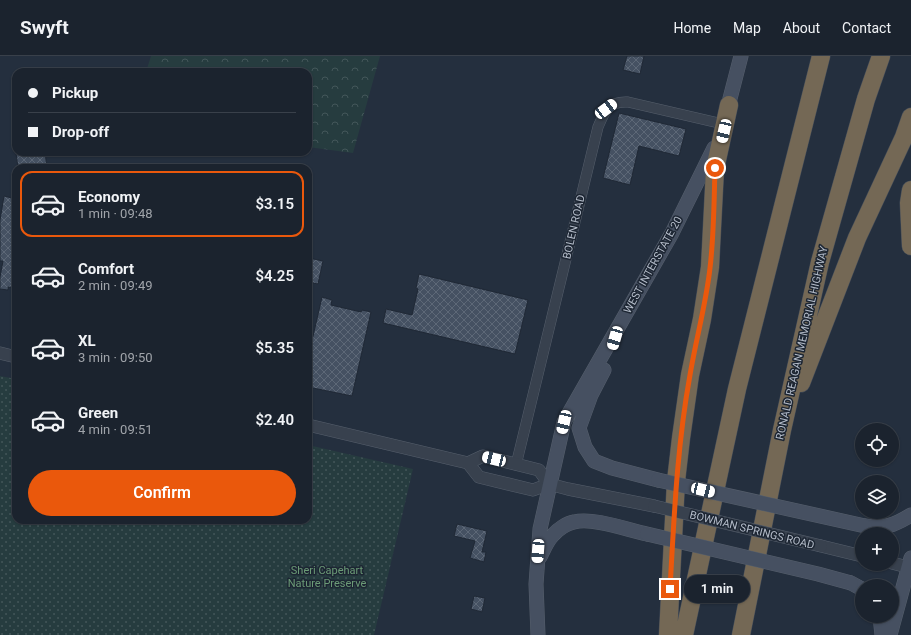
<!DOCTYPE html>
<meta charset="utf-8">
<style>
:root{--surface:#1b232e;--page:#242b36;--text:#f1f3f6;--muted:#a0a4aa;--line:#39404a;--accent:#ea580c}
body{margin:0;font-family:Roboto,sans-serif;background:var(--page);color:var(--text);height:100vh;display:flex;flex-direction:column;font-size:15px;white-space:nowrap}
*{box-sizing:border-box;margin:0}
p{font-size:13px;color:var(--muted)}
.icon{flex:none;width:22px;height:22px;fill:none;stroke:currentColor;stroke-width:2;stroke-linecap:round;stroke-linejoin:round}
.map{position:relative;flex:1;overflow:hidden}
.sheet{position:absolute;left:12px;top:108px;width:300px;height:360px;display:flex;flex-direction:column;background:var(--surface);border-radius:12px;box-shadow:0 1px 3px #0004,0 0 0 1px var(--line)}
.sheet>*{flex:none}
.hud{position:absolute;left:12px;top:12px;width:300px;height:88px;border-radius:12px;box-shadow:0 1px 3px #0004,0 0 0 1px var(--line);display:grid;align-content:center;height:88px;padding:0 16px;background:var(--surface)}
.fabs{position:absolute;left:855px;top:367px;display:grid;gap:8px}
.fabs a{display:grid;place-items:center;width:44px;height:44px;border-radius:50%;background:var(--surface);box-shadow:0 1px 3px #0004,0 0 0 1px var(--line);font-size:20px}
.end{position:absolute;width:18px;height:18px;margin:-9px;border:5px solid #ea580c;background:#fff;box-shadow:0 0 0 2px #fff}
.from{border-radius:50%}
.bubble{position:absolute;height:28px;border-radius:14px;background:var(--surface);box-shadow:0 1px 3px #0004,0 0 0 1px var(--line);font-size:13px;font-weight:600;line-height:28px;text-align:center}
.car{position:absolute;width:12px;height:24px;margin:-12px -6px;border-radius:5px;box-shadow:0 0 3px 1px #0007;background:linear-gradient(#fff 24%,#345 0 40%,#fff 0 76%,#345 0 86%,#fff 0)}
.hud b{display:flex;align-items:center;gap:14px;height:38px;font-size:15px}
.hud b+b{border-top:1px solid var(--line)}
.hud i{width:10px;height:10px;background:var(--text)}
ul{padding:7px 0 0;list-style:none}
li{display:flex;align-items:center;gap:12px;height:66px;margin:0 8px 6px;padding:0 8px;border:2px solid transparent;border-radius:12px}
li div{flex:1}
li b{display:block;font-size:15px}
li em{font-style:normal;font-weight:600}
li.current{border-color:var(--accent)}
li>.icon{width:36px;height:36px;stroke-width:1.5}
.cta{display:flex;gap:8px;margin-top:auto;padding:8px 16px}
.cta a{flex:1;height:46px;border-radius:24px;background:var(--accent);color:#fff;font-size:16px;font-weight:600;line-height:46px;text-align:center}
header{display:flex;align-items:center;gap:24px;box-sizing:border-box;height:56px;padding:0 20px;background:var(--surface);border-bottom:1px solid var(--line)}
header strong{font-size:19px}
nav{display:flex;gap:22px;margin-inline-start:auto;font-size:14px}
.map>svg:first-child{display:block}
.forest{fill:url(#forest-crowns)}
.park{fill:url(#park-dots)}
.building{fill:url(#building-cross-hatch);stroke:#1f2835}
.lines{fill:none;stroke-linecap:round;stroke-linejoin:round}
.minor-casing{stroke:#565f6c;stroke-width:11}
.tertiary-casing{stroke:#565f6c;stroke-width:13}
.secondary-casing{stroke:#565f6c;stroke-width:15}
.motorway-casing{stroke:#434c59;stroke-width:19}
.minor{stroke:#38414e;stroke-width:10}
.tertiary{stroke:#38414e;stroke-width:12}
.secondary{stroke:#465061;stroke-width:14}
.motorway{stroke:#746855;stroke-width:18}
.tertiary-bridge-casing{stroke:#565f6c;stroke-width:13;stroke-linecap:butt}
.secondary-bridge-casing{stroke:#565f6c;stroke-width:15;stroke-linecap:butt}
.tertiary-bridge{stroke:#38414e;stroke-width:12}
.secondary-bridge{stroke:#465061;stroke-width:14}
.route{stroke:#ea580c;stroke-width:5}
.labels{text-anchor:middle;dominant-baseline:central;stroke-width:3;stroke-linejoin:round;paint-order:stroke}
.street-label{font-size:11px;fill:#b4bcc9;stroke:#1d2633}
.park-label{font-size:11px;fill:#6b9a76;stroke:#1d2633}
</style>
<header>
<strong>Swyft</strong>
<nav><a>Home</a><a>Map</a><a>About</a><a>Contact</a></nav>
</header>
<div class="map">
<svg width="911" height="579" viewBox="0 0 911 579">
<defs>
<pattern id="forest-crowns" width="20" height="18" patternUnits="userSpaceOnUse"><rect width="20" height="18" fill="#263c3f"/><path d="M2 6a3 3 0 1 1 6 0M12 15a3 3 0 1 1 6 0" fill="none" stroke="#435659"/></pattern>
<pattern id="park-dots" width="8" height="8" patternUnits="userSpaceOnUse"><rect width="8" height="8" fill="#263c3f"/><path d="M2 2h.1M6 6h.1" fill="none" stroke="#435659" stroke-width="1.8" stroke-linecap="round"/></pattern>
<pattern id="building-cross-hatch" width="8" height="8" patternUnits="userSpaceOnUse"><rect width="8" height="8" fill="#455162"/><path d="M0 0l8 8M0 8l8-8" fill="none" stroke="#5d6877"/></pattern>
</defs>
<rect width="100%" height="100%" fill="#242f3e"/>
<!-- forest -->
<path class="forest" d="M 151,0 L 380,0 L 353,97 L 308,91 L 308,16 L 146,16 Z"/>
<!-- park -->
<path class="park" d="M 0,320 L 16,323 L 16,464 L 308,464 L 308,389 L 413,413 L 374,579 L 0,579 Z"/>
<!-- building -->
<path class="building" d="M 627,0 L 644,0 L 640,18 L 623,14 Z
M 619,57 L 686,73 L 679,100 L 639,90 L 630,129 L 603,122 Z
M 28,96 L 45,96 L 47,112 L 18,112 L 16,97 Z
M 4,140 L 16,143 L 16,232 L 8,231 L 8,234 L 0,233 L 0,221 L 3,205 L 0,205 L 0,164 Z
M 309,202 L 323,205 L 318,228 L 308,226 Z
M 419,218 L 528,244 L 515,298 L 383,267 L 386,253 L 412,259 L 418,233 L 416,232 Z
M 322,241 L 332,244 L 331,249 L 361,256 L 362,254 L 371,256 L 352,340 L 308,331 L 308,302 Z
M 457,468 L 487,475 L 482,496 L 486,496 L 484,506 L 470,502 L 475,485 L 454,480 Z
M 474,540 L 485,542 L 482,556 L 471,553 Z"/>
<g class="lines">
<defs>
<path id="minor" d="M 516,409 L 598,71 C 605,55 608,45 628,46 L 723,68"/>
<path id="tertiary" d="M 0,297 L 16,301
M 308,369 L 468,407 L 483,400 L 539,414 L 549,428
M 468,407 L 479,421 L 533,434 L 549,428
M 549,428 L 568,433 L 654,450
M 821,490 L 862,500
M 892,507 L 911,512"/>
<path id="secondary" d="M 726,58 L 741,0
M 604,314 L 591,339 L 579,372 L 585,391 L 594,405 L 612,412 L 658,424
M 865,470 C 886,472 893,470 911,459
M 540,501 C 544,493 547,485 553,479 C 557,474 567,467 574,466 C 593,461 628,474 647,478
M 851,527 L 862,533
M 880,560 L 882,579
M 538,579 L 536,528 L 540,473 L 564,366 L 672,177 L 714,92
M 890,579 L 911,502"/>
<path id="motorway" d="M 911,134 L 909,147 L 911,190
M 801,327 L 857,182 L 904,81 L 911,61
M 668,579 L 676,425 L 681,382 L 690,319 L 702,263 L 710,211 L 715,113 L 729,49
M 684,579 L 737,333 L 821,0
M 741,579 L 782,374 L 820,206 L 866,43 L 881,0"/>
</defs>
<!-- minor casing -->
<use href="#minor" class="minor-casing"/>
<!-- tertiary casing -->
<use href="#tertiary" class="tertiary-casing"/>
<!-- secondary casing -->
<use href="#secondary" class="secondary-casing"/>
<!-- motorway casing -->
<use href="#motorway" class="motorway-casing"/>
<!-- minor -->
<use href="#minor" class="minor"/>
<!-- tertiary -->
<use href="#tertiary" class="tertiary"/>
<!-- secondary -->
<use href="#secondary" class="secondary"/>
<!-- motorway -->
<use href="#motorway" class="motorway"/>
<defs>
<path id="tertiary-bridge" d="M 654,450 L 821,490"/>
<path id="secondary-bridge" d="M 658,424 L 865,470
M 647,478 L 818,518 L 851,527"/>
</defs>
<!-- tertiary-bridge casing -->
<use href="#tertiary-bridge" class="tertiary-bridge-casing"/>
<!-- secondary-bridge casing -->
<use href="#secondary-bridge" class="secondary-bridge-casing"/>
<!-- tertiary-bridge -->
<use href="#tertiary-bridge" class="tertiary-bridge"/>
<!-- secondary-bridge -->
<use href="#secondary-bridge" class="secondary-bridge"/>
</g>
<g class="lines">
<!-- route -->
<path class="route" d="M 670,533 C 674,462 677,390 690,319 C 696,283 706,248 710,212 C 714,179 714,145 715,112"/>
</g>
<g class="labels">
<!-- street labels -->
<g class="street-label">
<text transform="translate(574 171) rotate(-77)">BOLEN ROAD</text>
<text transform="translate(653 209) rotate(-61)">WEST INTERSTATE 20</text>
<text transform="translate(802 287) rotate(-77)">RONALD REAGAN MEMORIAL HIGHWAY</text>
<text transform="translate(752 474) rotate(14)">BOWMAN SPRINGS ROAD</text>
</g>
<!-- park labels -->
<g class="park-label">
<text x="327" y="514">Sheri Capehart<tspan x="327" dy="13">Nature Preserve</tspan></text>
</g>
</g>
</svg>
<div class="fabs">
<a><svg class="icon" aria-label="locate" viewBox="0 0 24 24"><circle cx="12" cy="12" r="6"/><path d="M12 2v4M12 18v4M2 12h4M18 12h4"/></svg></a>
<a><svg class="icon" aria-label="layers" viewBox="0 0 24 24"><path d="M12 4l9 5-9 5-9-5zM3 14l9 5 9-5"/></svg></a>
<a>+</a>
<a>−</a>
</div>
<i class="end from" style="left:715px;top:112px"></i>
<i class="end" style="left:670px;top:533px"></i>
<div class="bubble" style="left:684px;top:519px;width:66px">1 min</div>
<i class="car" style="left:606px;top:53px;rotate:53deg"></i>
<i class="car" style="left:724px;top:75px;rotate:193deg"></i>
<i class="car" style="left:615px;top:282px;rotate:196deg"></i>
<i class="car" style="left:564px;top:366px;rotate:193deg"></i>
<i class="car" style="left:494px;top:403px;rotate:284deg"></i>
<i class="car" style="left:703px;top:434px;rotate:103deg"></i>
<i class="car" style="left:538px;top:495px;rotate:184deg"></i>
<div class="hud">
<b><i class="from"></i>Pickup</b>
<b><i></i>Drop-off</b>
</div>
<section class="sheet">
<ul>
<li class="current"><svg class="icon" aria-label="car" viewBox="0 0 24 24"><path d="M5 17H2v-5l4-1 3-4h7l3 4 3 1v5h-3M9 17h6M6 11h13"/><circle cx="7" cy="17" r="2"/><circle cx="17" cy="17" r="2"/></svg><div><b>Economy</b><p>1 min · 09:48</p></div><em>$3.15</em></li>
<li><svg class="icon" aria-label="car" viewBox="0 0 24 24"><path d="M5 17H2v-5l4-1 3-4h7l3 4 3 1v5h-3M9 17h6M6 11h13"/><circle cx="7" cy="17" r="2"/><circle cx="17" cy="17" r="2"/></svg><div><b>Comfort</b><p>2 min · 09:49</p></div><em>$4.25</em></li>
<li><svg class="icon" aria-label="car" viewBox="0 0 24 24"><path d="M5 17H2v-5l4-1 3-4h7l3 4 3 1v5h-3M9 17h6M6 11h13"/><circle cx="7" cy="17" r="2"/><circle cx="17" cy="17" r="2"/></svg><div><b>XL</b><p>3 min · 09:50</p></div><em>$5.35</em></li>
<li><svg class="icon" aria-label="car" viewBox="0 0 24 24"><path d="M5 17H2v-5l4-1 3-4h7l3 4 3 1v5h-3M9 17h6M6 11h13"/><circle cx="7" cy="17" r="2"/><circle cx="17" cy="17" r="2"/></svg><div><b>Green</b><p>4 min · 09:51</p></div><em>$2.40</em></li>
</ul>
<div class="cta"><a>Confirm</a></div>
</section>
</div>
